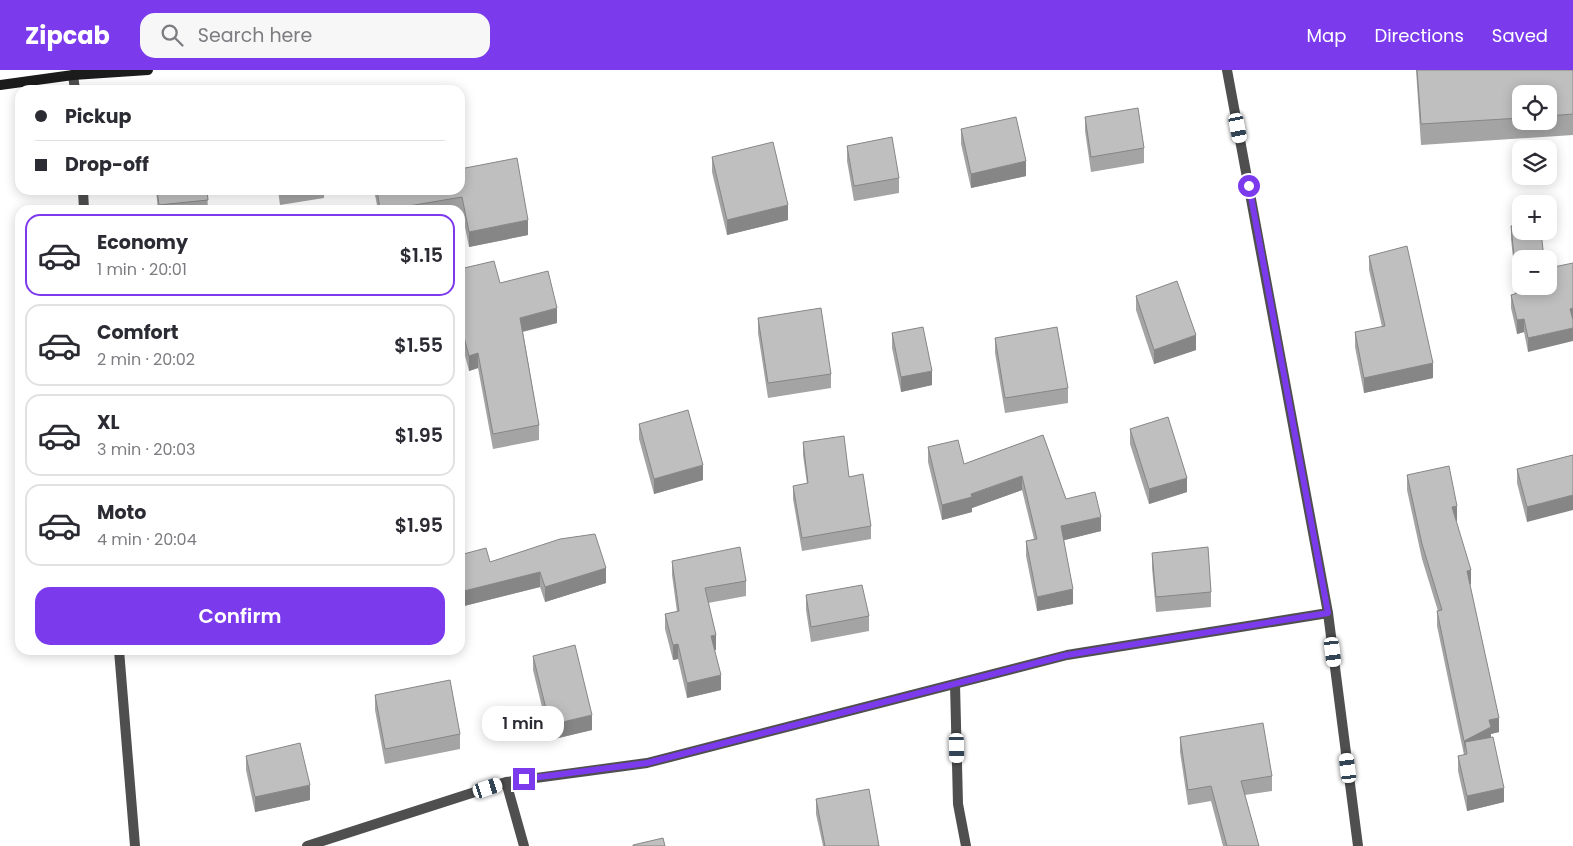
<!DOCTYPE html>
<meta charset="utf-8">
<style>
:root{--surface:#fff;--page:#f7f7f7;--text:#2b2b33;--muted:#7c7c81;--line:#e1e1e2;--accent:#7c3aed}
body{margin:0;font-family:Poppins,sans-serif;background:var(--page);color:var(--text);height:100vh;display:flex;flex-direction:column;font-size:19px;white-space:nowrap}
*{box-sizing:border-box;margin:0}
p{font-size:16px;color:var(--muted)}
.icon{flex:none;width:28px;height:28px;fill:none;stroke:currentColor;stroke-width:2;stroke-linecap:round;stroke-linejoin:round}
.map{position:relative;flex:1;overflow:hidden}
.details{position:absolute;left:15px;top:135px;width:450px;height:450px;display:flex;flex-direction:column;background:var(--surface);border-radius:15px;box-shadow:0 2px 12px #0003}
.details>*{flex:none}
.hud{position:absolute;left:15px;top:15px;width:450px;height:110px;border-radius:15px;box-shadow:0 2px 12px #0003;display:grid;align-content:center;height:110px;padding:0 20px;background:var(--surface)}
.buttons{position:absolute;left:1512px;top:15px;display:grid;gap:10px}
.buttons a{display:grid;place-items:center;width:45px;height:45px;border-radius:10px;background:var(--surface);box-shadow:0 2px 12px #0003;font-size:25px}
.end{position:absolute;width:22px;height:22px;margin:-11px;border:6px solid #7c3aed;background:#fff;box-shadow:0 0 0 2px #fff}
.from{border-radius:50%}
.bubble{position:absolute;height:35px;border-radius:15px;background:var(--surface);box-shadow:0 2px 12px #0003;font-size:16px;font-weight:600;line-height:35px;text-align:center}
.car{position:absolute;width:15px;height:30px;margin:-15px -8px;border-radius:6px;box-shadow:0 0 4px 1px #0007;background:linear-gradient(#fff 24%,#345 0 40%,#fff 0 76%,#345 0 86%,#fff 0)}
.hud b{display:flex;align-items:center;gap:18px;height:48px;font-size:19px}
.hud b+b{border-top:1px solid var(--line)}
.hud i{width:12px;height:12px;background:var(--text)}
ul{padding:9px 0 0;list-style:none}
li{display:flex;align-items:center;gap:15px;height:82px;margin:0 10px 8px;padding:0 10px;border:2px solid var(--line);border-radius:15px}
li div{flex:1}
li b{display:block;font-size:19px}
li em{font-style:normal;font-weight:600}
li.selected{border-color:var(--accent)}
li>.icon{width:45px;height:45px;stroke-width:1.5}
.cta{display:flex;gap:10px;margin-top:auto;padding:10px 20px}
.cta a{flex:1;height:58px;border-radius:15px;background:var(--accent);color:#fff;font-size:20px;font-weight:600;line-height:58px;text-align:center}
header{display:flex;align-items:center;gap:30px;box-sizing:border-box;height:70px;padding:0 25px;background:var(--accent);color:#fff}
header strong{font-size:24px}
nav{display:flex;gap:28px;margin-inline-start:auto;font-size:18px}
.search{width:350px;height:45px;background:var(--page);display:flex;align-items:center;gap:12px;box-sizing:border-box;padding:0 18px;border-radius:15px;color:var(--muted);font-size:19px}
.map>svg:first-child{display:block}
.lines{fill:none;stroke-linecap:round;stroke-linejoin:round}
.street{stroke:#4f4f4f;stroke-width:10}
.secondary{stroke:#1c1c1c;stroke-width:10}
.wall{fill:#a4a4a4;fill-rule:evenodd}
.shaded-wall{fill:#868686}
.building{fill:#bfbfbf;stroke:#868686}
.route{stroke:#7c3aed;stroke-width:6}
</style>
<header>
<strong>Zipcab</strong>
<div class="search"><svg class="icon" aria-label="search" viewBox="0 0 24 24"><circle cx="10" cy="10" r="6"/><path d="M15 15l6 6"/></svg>Search here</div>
<nav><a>Map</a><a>Directions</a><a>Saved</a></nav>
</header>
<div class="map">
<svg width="1573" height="776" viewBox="0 0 1573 776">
<rect width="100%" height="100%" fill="#fff"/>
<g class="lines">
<!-- street -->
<path class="street" d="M 1227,0 L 1328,543 L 1358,776
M 73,5 L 75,20
M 83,120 L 84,140
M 119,580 L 135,776
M 955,614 L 958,734 L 966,776
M 506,712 L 524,776
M 307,776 L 506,712 L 647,693 L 1067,585 L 1328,543"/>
<!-- secondary -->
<path class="secondary" d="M 0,15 L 73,5 L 148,0"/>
</g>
<!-- wall -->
<path class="wall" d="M 1416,0 L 1573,0 L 1573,65 L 1421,75 ZM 1521,24 L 1549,24 L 1549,51 L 1521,51 Z
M 1085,47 L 1144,78 L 1144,93 L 1091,102 L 1085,61 Z
M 961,59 L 1026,106 L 971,118 L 961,74 Z
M 847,76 L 899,108 L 899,123 L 854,131 L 847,91 Z
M 712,87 L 788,150 L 727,165 L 712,102 Z
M 156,120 L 207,120 L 208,140 L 158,140 Z
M 278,120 L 324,120 L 324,128 L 280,135 Z
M 374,120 L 460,120 L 528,165 L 469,177 L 462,142 L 460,143 L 460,140 L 378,140 Z
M 1511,156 L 1521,189 L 1549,216 L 1528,282 L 1524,262 L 1517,264 L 1511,238 L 1511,225 L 1515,224 L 1514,207 L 1515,206 L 1511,169 Z
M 1369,186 L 1433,308 L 1364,323 L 1355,277 L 1355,262 L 1382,257 L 1369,200 Z
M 460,199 L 500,213 L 557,253 L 523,262 L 539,355 L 539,370 L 493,379 L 478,298 L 469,301 L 462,274 Z
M 1136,226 L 1196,280 L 1154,294 L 1136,240 Z
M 758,248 L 831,304 L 831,318 L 768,328 L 758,263 Z
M 892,263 L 932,315 L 901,322 L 892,278 Z
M 995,268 L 1068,318 L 1068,333 L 1005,343 L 995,283 Z
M 639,354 L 703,410 L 654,424 L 639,369 Z
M 1130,359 L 1187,422 L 1149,434 L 1130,374 Z
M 1043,365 L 1066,429 L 1101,461 L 1064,470 L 1073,534 L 1037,541 L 1026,486 L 1026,471 L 1034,469 L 1022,420 L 972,438 L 972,442 L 942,450 L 928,392 L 928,377 L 964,394 Z
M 803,372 L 849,407 L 871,456 L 871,469 L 802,481 L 793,429 L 793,416 L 807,414 L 803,385 Z
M 1573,385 L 1527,452 L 1517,413 L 1517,399 Z
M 1407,405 L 1457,451 L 1456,451 L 1471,514 L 1470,515 L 1499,662 L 1491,664 L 1491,668 L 1504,732 L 1467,741 L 1458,701 L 1458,686 L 1464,685 L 1437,556 L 1437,541 L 1438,541 L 1422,489 L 1407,420 Z
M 1152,483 L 1211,522 L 1211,537 L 1156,542 L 1152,498 Z
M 460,485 L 490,492 L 606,513 L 545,532 L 540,517 L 460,537 Z
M 672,491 L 746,511 L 746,526 L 708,533 L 716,580 L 714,580 L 721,620 L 687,628 L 678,589 L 673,590 L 665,559 L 665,544 L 677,542 L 672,505 Z
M 806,525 L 869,546 L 869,561 L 811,572 L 806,540 Z
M 533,586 L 592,660 L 550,670 L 533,600 Z
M 375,625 L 460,664 L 460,679 L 385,694 L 375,640 Z
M 1180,667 L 1272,706 L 1272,721 L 1245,725 L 1259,776 L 1223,776 L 1211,731 L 1188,735 L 1180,682 Z
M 246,686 L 310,730 L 255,742 L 246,700 Z
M 816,729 L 879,776 L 823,776 L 816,744 Z"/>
<!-- shaded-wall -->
<path class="shaded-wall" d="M 1026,91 L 1026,106 L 971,118 L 971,104 Z
M 788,135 L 788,150 L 727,165 L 727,150 Z
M 528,150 L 528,165 L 469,177 L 469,162 Z
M 557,238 L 557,253 L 520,262 L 520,248 Z
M 1573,238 L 1573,252 L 1570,239 Z
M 1524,249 L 1524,262 L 1517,264 L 1517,250 Z
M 1573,258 L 1573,271 L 1528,282 L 1528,268 Z
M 460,260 L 462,260 L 462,274 L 460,275 Z
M 1196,265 L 1196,280 L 1154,294 L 1154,280 Z
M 478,283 L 478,298 L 469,301 L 469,286 Z
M 1433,293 L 1433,308 L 1364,323 L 1364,308 Z
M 932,301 L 932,315 L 901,322 L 901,307 Z
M 703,395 L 703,410 L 654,424 L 654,409 Z
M 1022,406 L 1022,420 L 972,438 L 972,442 L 942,450 L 942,435 Z
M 1187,408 L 1187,422 L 1149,434 L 1149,419 Z
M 1573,425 L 1573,440 L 1527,452 L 1527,437 Z
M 1457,436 L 1457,451 L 1452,452 L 1452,437 Z
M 1101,447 L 1101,461 L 1061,471 L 1061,456 Z
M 606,498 L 606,513 L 545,532 L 545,517 Z
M 1471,500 L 1471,514 L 1467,515 L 1467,501 Z
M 540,502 L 540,517 L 460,537 L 460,522 Z
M 1073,519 L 1073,534 L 1037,541 L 1037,527 Z
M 716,565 L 716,580 L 711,581 L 711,566 Z
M 678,574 L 678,589 L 673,590 L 673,575 Z
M 721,605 L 721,620 L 687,628 L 687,613 Z
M 592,645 L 592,660 L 550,670 L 550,655 Z
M 1499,648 L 1499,662 L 1491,664 L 1491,672 L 1465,672 L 1464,686 L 1464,671 L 1489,650 Z
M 310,715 L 310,730 L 255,742 L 255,727 Z
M 1504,718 L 1504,732 L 1467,741 L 1467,726 Z"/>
<!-- building -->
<path class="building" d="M 1417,0 L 1573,0 L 1573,44 L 1549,46 L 1549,24 L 1521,24 L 1521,48 L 1421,54 Z
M 341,19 L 341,20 L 318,20 Z
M 1138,38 L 1144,78 L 1091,87 L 1085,47 Z
M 1016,47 L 1026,91 L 971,104 L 961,59 Z
M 892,67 L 899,108 L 854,116 L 847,76 Z
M 773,72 L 788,135 L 727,150 L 712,87 Z
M 517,88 L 528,150 L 469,162 L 462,127 L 385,140 L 380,140 L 377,120 L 460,120 L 460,99 Z
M 157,120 L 207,120 L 208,130 L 159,135 Z
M 1521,154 L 1521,161 L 1541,161 L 1544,189 L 1521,189 L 1521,216 L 1549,216 L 1549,198 L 1573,193 L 1573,238 L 1570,239 L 1573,250 L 1573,258 L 1528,268 L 1524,249 L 1517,250 L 1511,225 L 1518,223 L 1514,207 L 1516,206 L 1511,156 Z
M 1407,176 L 1433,293 L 1364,308 L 1355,262 L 1385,256 L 1369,186 Z
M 494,191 L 500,213 L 548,201 L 557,238 L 520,248 L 539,355 L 493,364 L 478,283 L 469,286 L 462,260 L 460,260 L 460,199 Z
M 1177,211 L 1196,265 L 1154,280 L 1136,226 Z
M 821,238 L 831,304 L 768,313 L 758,248 Z
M 923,257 L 932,301 L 901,307 L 892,263 Z
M 1057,257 L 1068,318 L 1005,328 L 995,268 Z
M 688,340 L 703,395 L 654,409 L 639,354 Z
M 1168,347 L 1187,408 L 1149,419 L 1130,359 Z
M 1043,365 L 1066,429 L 1095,422 L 1101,447 L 1061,456 L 1073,519 L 1037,527 L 1026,471 L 1037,469 L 1022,406 L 971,424 L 972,427 L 942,435 L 928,377 L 958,370 L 964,394 Z
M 844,366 L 849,407 L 863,404 L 871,456 L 802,468 L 793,416 L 808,413 L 803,372 Z
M 1573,385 L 1573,425 L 1527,437 L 1517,399 Z
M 1449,396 L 1457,436 L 1452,437 L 1471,500 L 1467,501 L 1499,648 L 1489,650 L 1491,657 L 1464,671 L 1437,541 L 1442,540 L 1422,474 L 1407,405 Z
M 595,464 L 606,498 L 545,517 L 540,502 L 460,522 L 460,485 L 486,478 L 490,492 L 560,469 Z
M 740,477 L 746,511 L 705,518 L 716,565 L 711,566 L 721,605 L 687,613 L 678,574 L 673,575 L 665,544 L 679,541 L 672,491 Z
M 1208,477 L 1211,522 L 1156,527 L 1152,483 Z
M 862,515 L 869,546 L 811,557 L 806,525 Z
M 575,575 L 592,645 L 550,655 L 533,586 Z
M 450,610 L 460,664 L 385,679 L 375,625 Z
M 1263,653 L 1272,706 L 1241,711 L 1259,776 L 1227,776 L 1211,716 L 1188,720 L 1180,667 Z
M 1493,667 L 1504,718 L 1467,726 L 1458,686 L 1467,684 L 1465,672 Z
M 300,673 L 310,715 L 255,727 L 246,686 Z
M 869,719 L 879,776 L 825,776 L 816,729 Z
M 663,768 L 665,776 L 633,776 L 633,775 Z"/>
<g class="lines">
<!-- route -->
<path class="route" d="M 524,709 L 647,693 L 1067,585 L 1328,543 L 1249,116"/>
</g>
</svg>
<div class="buttons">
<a><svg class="icon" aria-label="locate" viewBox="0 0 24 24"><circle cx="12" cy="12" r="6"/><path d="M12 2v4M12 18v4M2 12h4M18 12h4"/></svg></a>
<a><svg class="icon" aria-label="layers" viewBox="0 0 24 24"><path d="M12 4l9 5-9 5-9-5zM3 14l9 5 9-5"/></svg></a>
<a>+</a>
<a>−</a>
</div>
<i class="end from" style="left:1249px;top:116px"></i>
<i class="end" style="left:524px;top:709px"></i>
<div class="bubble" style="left:482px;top:636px;width:82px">1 min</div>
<i class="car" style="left:1238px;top:58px;rotate:169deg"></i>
<i class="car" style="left:1333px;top:582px;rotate:173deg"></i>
<i class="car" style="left:957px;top:678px;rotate:179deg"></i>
<i class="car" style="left:1348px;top:698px;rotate:353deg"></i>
<i class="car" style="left:488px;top:718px;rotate:72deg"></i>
<div class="hud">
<b><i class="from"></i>Pickup</b>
<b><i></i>Drop-off</b>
</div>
<section class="details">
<ul>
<li class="selected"><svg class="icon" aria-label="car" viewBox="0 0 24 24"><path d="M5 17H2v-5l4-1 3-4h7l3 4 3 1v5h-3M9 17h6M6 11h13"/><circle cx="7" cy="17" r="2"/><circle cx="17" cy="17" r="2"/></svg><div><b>Economy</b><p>1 min · 20:01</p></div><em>$1.15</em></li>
<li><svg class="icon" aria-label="car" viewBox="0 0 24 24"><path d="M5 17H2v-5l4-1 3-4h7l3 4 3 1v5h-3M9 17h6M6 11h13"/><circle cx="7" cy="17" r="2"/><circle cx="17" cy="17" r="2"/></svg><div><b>Comfort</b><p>2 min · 20:02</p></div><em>$1.55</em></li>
<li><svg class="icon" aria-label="car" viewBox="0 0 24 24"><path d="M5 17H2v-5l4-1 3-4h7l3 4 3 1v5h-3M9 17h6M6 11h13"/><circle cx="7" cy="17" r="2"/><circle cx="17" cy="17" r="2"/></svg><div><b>XL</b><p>3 min · 20:03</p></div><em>$1.95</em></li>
<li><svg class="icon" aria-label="car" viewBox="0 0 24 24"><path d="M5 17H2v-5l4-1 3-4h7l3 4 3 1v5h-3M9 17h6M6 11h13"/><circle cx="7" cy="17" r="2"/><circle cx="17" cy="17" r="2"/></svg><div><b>Moto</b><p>4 min · 20:04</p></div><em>$1.95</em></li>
</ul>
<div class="cta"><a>Confirm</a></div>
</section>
</div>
